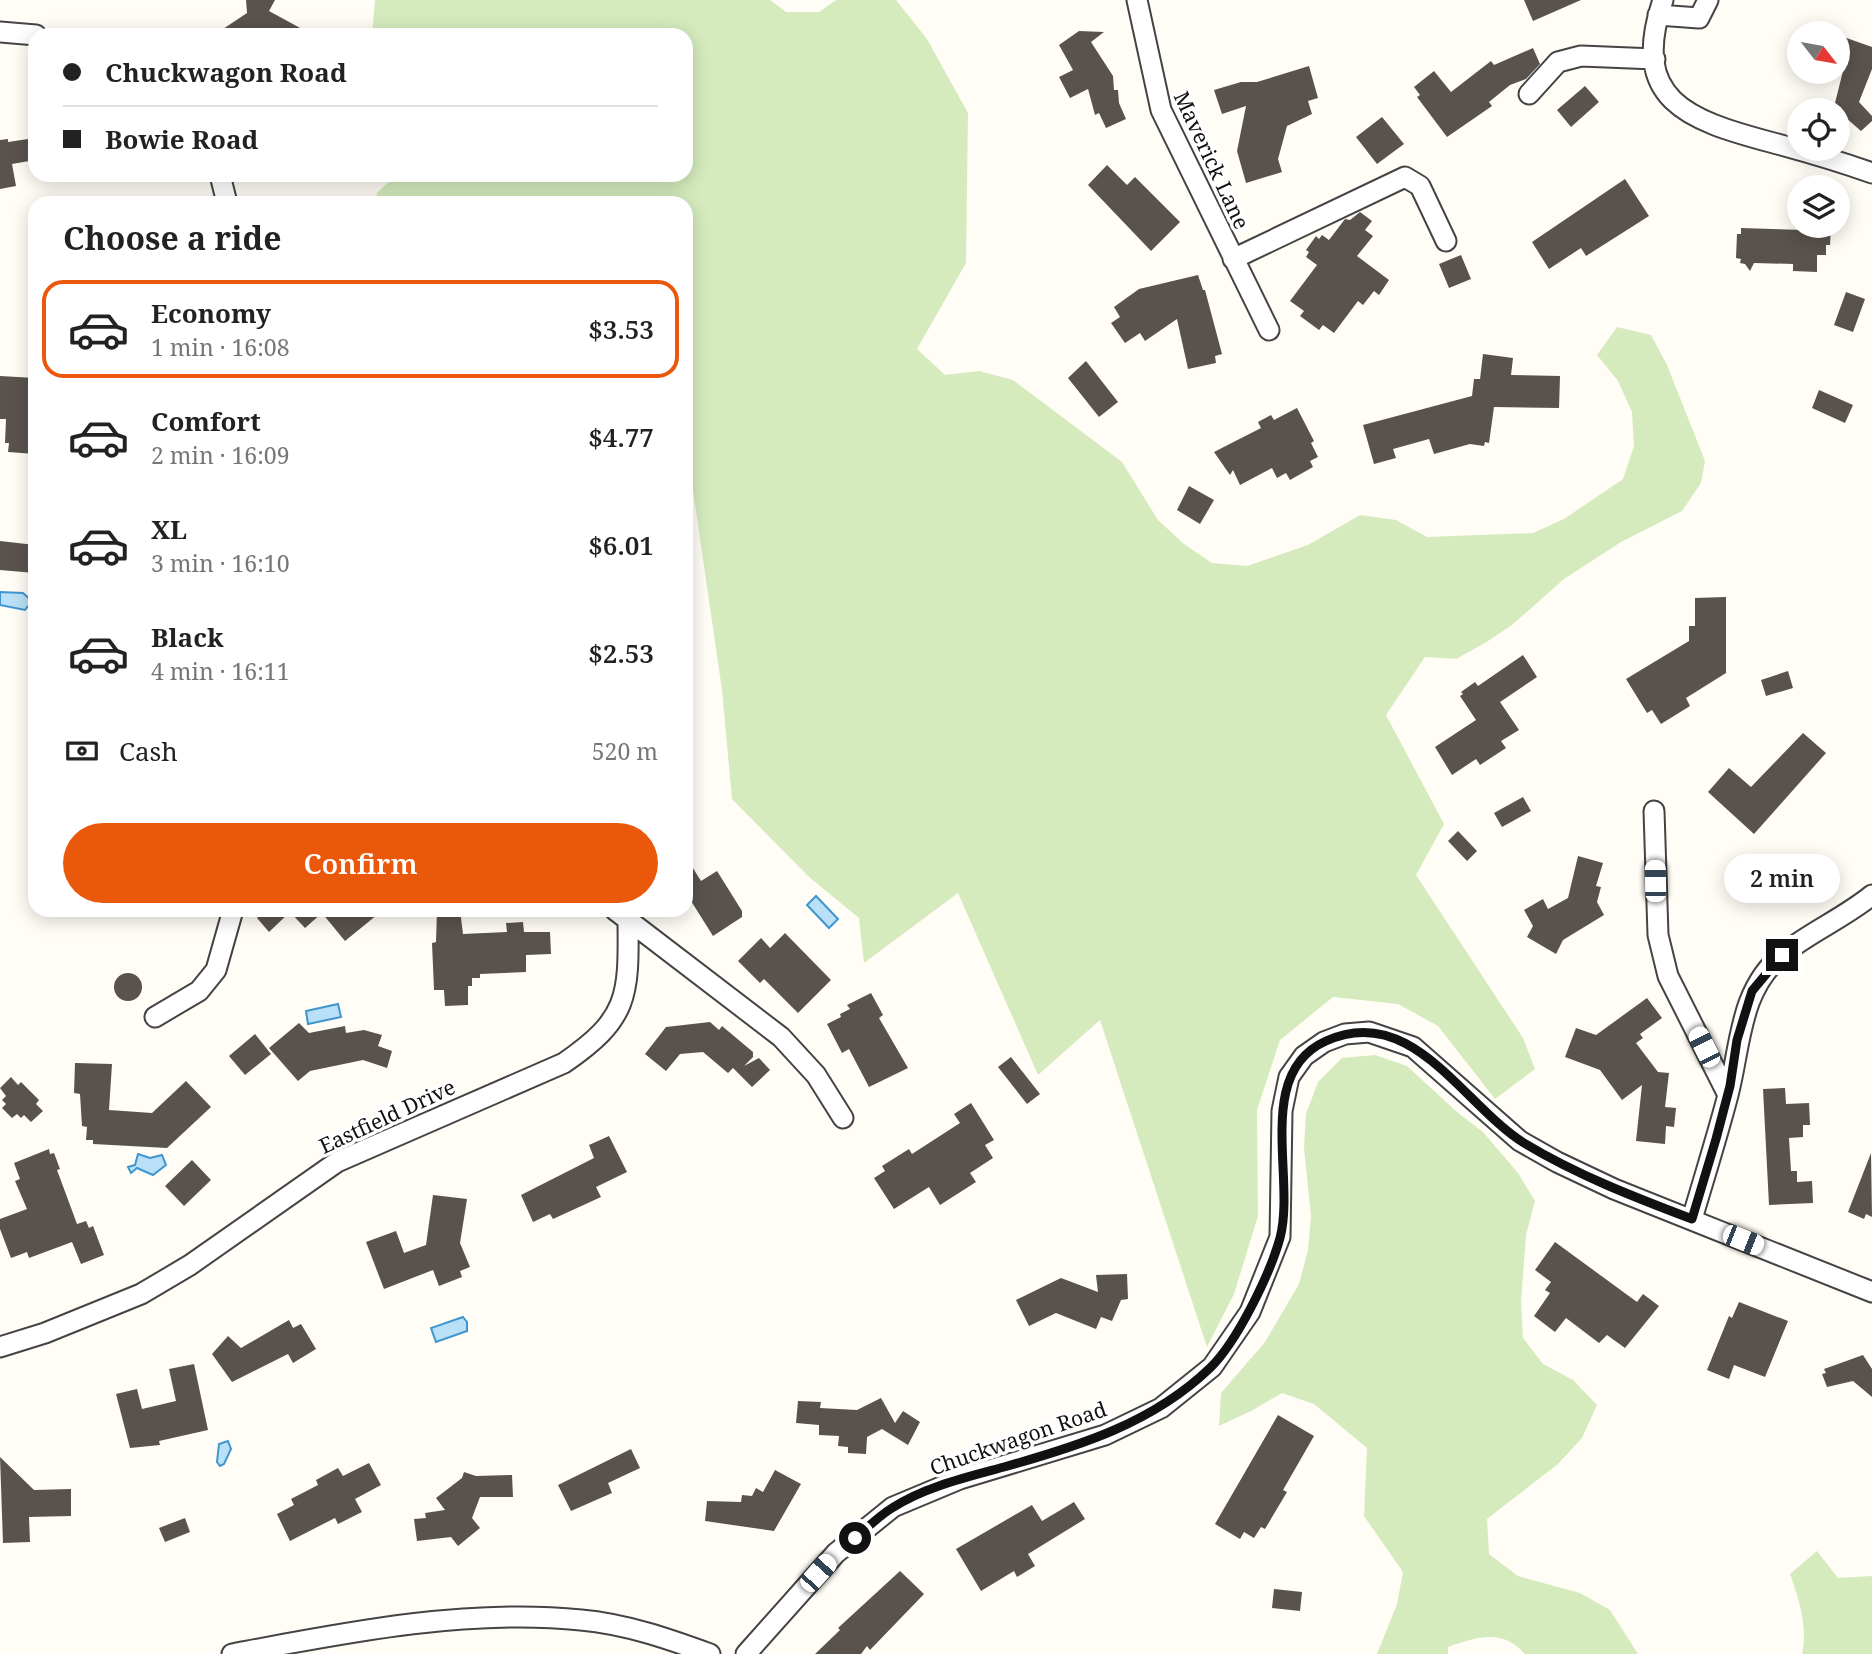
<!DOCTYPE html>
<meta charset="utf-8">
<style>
:root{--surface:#fff;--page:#f6f6f6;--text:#222;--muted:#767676;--line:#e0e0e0;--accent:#ea580c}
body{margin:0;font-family:"Noto Serif",serif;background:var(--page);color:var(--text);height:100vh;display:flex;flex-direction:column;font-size:26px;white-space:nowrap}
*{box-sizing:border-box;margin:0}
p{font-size:23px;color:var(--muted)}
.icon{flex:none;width:38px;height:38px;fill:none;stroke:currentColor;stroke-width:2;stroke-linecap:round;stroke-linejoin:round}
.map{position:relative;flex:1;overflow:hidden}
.sheet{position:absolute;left:28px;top:196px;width:665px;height:721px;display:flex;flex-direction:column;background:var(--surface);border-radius:21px;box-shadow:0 4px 18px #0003}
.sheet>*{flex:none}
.banner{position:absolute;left:28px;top:28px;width:665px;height:154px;border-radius:21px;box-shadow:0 4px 18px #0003;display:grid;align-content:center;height:154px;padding:0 35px;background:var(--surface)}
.needle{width:46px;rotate:121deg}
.fabs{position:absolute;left:1787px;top:21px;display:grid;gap:14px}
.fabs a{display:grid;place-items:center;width:63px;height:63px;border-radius:50%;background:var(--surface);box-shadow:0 4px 18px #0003;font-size:35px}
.end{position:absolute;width:32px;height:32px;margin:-16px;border:9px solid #111;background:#fff;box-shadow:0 0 0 4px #fff}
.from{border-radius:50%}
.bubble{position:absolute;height:49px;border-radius:24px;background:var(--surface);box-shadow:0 4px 18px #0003;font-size:23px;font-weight:600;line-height:49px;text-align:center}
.car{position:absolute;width:21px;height:42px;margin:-21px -10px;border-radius:9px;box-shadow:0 0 5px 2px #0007;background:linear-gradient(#fff 24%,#345 0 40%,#fff 0 76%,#345 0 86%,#fff 0)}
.banner b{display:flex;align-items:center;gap:24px;height:66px;font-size:26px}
.banner b+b{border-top:2px solid var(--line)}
.banner i{width:18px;height:18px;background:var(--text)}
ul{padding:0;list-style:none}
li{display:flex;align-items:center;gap:21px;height:98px;margin:0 14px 10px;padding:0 21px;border:4px solid transparent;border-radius:21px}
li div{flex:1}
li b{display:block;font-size:26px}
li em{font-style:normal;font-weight:600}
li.active{border-color:var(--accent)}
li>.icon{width:63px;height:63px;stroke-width:1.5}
h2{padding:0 35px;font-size:32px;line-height:84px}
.pay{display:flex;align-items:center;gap:18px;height:77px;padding:0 35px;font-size:26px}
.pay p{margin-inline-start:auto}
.cta{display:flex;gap:14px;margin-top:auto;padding:14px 35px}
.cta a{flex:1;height:80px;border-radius:42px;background:var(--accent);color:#fff;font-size:28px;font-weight:600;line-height:80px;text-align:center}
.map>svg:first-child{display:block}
.green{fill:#d5ebbd}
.water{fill:#b9e0f7;stroke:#3f96cf;stroke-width:2}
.building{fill:#5a524d}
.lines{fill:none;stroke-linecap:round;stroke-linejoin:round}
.minor-casing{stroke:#444;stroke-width:23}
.minor{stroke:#fff;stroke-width:19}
.route{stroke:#111;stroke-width:9}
.labels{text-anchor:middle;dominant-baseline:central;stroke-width:7;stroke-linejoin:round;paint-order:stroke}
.street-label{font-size:21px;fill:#111;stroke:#fff}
</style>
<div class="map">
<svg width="1872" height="1654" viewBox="0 0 1872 1654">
<rect width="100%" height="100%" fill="#fffdf5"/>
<!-- green -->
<path class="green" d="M 375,0 L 770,0 L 786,12 L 819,12 L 836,0 L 896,0 L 927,39 L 968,113 L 966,263 L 917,349 L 945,375 L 979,371 L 1013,380 L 1122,462 L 1158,520 L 1184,544 L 1212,563 L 1247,566 L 1308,545 L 1360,515 L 1396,520 L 1427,537 L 1533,533 L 1564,519 L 1623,479 L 1634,446 L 1632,412 L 1618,381 L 1597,355 L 1617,327 L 1651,335 L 1667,365 L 1705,461 L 1701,483 L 1682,511 L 1621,542 L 1564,579 L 1512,625 L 1485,643 L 1456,659 L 1425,657 L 1386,715 L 1444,824 L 1416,875 L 1523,1038 L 1535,1069 L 1495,1099 L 1438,1026 L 1398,1004 L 1333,997 L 1280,1040 L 1257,1110 L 1258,1216 L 1234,1294 L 1207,1347 L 1100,1020 L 1038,1075 L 958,893 L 864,963 L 859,918 L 809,877 L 732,799 L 722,690 L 686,442 L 686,203 L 376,203 L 377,193 L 396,175 L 686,175 L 686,35 L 372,35 Z
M 1375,1055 L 1407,1066 L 1457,1112 L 1483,1132 L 1518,1173 L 1535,1201 L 1526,1235 L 1521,1302 L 1523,1338 L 1543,1364 L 1573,1380 L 1597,1405 L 1582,1438 L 1558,1464 L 1487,1519 L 1489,1554 L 1518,1576 L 1580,1593 L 1610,1610 L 1638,1654 L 1525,1654 C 1502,1628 1477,1637 1448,1647 L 1448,1654 L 1377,1654 L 1397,1604 L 1403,1572 L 1364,1516 L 1367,1448 L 1314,1404 L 1282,1393 L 1251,1411 L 1219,1426 L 1221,1393 L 1265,1342 L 1299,1284 L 1308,1250 L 1311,1216 L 1304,1148 L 1306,1114 L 1318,1082 L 1342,1058 Z
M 1817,1551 L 1838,1578 L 1872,1576 L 1872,1654 L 1802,1654 C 1808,1626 1799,1600 1790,1574 Z"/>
<!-- water -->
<path class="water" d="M 0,592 L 23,593 L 32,601 L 25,610 L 0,605 Z
M 816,896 L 838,919 L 829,928 L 807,905 Z
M 338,1004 L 341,1017 L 308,1024 L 306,1011 Z
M 138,1154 L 150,1158 L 162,1155 L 166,1165 L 153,1175 L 137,1168 L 131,1173 L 128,1167 L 135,1165 Z
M 463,1317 L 467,1322 L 467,1331 L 436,1342 L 431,1328 Z
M 228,1441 L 231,1449 L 224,1464 L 220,1466 L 217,1462 L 219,1444 Z"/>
<!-- building -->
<path class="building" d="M 246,0 L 275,0 L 269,11 L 313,35 L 214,35 L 247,13 Z
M 1524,0 L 1581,0 L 1533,21 Z
M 1079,31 L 1104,32 L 1091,42 L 1113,76 L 1114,90 L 1118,90 L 1119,103 L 1126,119 L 1106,128 L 1099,113 L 1095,115 L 1088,89 L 1070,98 L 1059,77 L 1073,70 L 1059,45 Z
M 1838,35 L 1872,47 L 1872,69 L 1859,102 L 1872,116 L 1872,121 L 1861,131 L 1838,111 L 1835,103 L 1845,63 L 1838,61 Z
M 1533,48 L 1540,64 L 1526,79 L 1510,85 L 1489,102 L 1492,106 L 1447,137 L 1417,97 L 1420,95 L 1414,87 L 1434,71 L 1451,92 L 1491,61 L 1494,65 Z
M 1309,66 L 1318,98 L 1308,101 L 1312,114 L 1287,126 L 1278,159 L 1282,172 L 1246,183 L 1237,151 L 1246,106 L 1222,114 L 1214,90 L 1241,82 L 1257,82 Z
M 1585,86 L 1599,102 L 1571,127 L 1557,110 Z
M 1382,117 L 1404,144 L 1377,164 L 1356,137 Z
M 35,138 L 35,160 L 12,164 L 16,186 L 0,189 L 0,140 L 8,139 L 8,142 Z
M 1107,165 L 1127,185 L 1135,177 L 1180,222 L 1151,251 L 1088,185 Z
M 1625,179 L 1649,216 L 1586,256 L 1581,248 L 1549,269 L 1532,242 Z
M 1360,212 L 1372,221 L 1365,230 L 1373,236 L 1357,256 L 1389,280 L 1379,295 L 1374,291 L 1363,305 L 1358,301 L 1334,333 L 1323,325 L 1319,330 L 1300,316 L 1304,311 L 1290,301 L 1317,265 L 1306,257 L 1309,252 L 1306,250 L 1316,236 L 1319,239 L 1322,235 L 1329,240 L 1345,219 L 1350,220 Z
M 1805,226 L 1831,226 L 1830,245 L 1826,245 L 1826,255 L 1817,255 L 1817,272 L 1793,271 L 1793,264 L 1754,263 L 1750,271 L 1745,264 L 1740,263 L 1741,259 L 1736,258 L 1737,234 L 1741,234 L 1741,228 L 1805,230 Z
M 1461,255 L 1471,279 L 1449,288 L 1439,264 Z
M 1198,275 L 1203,290 L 1205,290 L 1222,354 L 1215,356 L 1216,363 L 1188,369 L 1177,319 L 1145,341 L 1140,333 L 1125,343 L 1111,323 L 1120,317 L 1114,307 L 1139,289 Z
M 1846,292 L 1865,299 L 1853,332 L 1834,325 Z
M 1483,354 L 1513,358 L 1511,375 L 1560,376 L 1559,408 L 1494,407 L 1489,443 L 1485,442 L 1484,446 L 1470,444 L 1434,454 L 1429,439 L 1393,449 L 1396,458 L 1374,464 L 1363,425 L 1472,396 L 1474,379 L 1480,379 Z
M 1086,361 L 1118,402 L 1099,417 L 1068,378 Z
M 0,376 L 35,378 L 35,454 L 8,452 L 9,443 L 5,443 L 6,419 L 0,419 Z
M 1819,390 L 1853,405 L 1845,423 L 1812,408 Z
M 1297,408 L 1314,441 L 1311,443 L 1318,457 L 1310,461 L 1313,467 L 1290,480 L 1286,473 L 1277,478 L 1272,468 L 1240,485 L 1233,470 L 1230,475 L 1214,452 L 1261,428 L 1258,422 L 1271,415 L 1274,420 Z
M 1189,486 L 1214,500 L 1200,524 L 1177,510 Z
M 0,541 L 35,545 L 35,573 L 0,570 Z
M 1726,597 L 1726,673 L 1686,698 L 1690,706 L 1661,724 L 1652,710 L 1647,713 L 1626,679 L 1689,641 L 1689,626 L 1695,626 L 1695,598 Z
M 1523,655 L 1537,677 L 1500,702 L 1519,730 L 1501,741 L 1506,748 L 1480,765 L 1476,759 L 1452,775 L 1435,747 L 1476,720 L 1460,696 L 1463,694 L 1461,692 L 1475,682 L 1478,686 Z
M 1788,671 L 1793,688 L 1766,696 L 1761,680 Z
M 1803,733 L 1826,753 L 1754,834 L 1708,792 L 1729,768 L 1751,787 Z
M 1523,797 L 1531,811 L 1502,827 L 1494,813 Z
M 1458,831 L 1477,851 L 1467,861 L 1448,841 Z
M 1578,856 L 1603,863 L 1596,886 L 1601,887 L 1597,902 L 1604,915 L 1563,940 L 1556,954 L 1527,937 L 1533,926 L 1524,910 L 1543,899 L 1548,909 L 1568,898 Z
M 686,857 L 701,881 L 717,871 L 742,911 L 742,917 L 713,936 L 686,893 Z
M 266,910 L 383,910 L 345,941 L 322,913 L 305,928 L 290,912 L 269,932 L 257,918 Z
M 437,910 L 460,910 L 463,934 L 507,932 L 506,923 L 523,922 L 524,932 L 550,932 L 551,954 L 526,955 L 526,972 L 480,974 L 480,978 L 472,978 L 472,986 L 468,986 L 468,1005 L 445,1006 L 444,990 L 434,990 L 432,943 L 436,942 Z
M 785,933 L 831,980 L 798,1013 L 764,979 L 760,983 L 738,961 L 761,938 L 770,948 Z
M114 987a14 14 0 1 1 28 0a14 14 0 1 1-28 0Z
M 871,993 L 883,1015 L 879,1018 L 908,1068 L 869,1087 L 849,1049 L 842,1053 L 827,1024 L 841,1017 L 840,1014 L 850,1009 L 847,1005 Z
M 1647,998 L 1662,1018 L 1640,1034 L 1643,1038 L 1636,1043 L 1658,1072 L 1669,1073 L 1665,1107 L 1676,1108 L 1674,1127 L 1666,1126 L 1665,1144 L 1636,1141 L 1642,1085 L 1622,1100 L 1600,1070 L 1565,1057 L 1576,1028 L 1596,1035 Z
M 710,1022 L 719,1030 L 722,1026 L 753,1052 L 753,1057 L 744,1066 L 759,1058 L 770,1070 L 752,1087 L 733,1068 L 728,1073 L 703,1052 L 680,1054 L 666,1071 L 645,1054 L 666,1027 Z
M 299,1023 L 309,1033 L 345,1026 L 346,1033 L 364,1030 L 382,1035 L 378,1046 L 392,1051 L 387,1068 L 363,1060 L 310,1071 L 298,1081 L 269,1048 Z
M 255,1034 L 271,1054 L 245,1075 L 229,1056 Z
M 1011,1057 L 1040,1094 L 1027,1104 L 998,1067 Z
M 75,1063 L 112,1064 L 109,1110 L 152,1113 L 186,1081 L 211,1107 L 167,1148 L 93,1144 L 93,1140 L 86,1140 L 87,1127 L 82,1126 L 80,1094 L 74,1093 Z
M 11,1077 L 18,1085 L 21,1082 L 39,1100 L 36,1104 L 43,1111 L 31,1122 L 24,1115 L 21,1118 L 17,1114 L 12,1118 L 2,1108 L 6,1104 L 2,1100 L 6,1096 L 0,1088 Z
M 1785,1088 L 1786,1104 L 1809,1103 L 1810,1125 L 1803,1125 L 1803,1137 L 1789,1138 L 1791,1171 L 1797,1171 L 1797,1182 L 1812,1181 L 1813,1203 L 1769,1205 L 1763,1089 Z
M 971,1103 L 994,1140 L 985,1145 L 993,1158 L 970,1173 L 976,1182 L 940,1205 L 929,1187 L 894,1209 L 874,1178 L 885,1171 L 882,1166 L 909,1149 L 912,1154 L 960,1123 L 954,1114 Z
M 609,1136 L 627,1172 L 596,1187 L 601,1197 L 553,1219 L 550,1214 L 533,1222 L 521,1195 L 594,1158 L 589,1145 Z
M 49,1149 L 50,1154 L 54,1153 L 60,1169 L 57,1170 L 77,1224 L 86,1221 L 89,1228 L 93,1226 L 104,1255 L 81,1264 L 72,1242 L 29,1258 L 27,1252 L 11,1258 L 0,1229 L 0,1219 L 27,1209 L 15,1181 L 20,1179 L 14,1163 Z
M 1871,1153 L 1872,1217 L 1866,1214 L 1864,1219 L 1848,1212 Z
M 192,1160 L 211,1180 L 184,1206 L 165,1186 Z
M 433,1195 L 467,1199 L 460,1243 L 470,1267 L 460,1271 L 462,1277 L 439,1286 L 433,1270 L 384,1289 L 366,1242 L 396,1231 L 404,1253 L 426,1245 Z
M 1555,1242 L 1637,1302 L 1643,1294 L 1659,1306 L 1625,1348 L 1607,1335 L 1599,1343 L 1566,1318 L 1555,1332 L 1534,1316 L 1550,1293 L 1545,1290 L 1551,1282 L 1535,1270 Z
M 1127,1274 L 1128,1299 L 1121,1300 L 1112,1321 L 1101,1317 L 1096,1329 L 1056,1313 L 1029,1326 L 1016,1300 L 1061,1278 L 1098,1292 L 1096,1275 Z
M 1739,1302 L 1788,1321 L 1765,1377 L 1734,1365 L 1729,1379 L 1707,1370 L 1729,1316 L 1732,1318 Z
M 289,1320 L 293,1328 L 301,1324 L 316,1349 L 293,1363 L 288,1354 L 232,1382 L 212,1354 L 228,1336 L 241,1348 Z
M 1863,1355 L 1872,1369 L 1872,1397 L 1853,1381 L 1827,1387 L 1822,1374 L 1826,1373 L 1824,1369 Z
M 194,1364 L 208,1430 L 159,1441 L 160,1445 L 130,1448 L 116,1394 L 137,1389 L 142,1409 L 176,1401 L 169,1369 Z
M 881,1398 L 895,1423 L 903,1411 L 920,1422 L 908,1445 L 882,1429 L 867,1437 L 866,1454 L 848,1453 L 848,1447 L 838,1446 L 839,1436 L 819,1435 L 819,1425 L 796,1423 L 798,1401 L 821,1402 L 820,1408 L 857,1410 Z
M 1278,1415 L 1314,1436 L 1283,1490 L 1287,1492 L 1265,1529 L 1261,1527 L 1254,1538 L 1244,1532 L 1240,1539 L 1215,1524 Z
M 631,1449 L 640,1468 L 608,1483 L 612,1493 L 571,1511 L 558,1485 Z
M 0,1457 L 34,1490 L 71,1489 L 71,1516 L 29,1517 L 30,1542 L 3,1543 Z
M 369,1463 L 381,1485 L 355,1499 L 362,1512 L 338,1524 L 335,1518 L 290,1541 L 277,1514 L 294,1505 L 291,1499 L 318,1485 L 316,1480 L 338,1468 L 343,1476 Z
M 775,1470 L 801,1484 L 774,1531 L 705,1521 L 707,1501 L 741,1502 L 742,1495 L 752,1496 L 756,1488 L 763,1492 Z
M 464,1472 L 476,1476 L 512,1475 L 513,1497 L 480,1497 L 472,1518 L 480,1528 L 458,1546 L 451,1537 L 417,1541 L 414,1519 L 426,1518 L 425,1513 L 445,1510 L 436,1498 L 462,1478 Z
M 1074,1502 L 1085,1519 L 1028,1554 L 1035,1566 L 1017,1577 L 1014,1571 L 981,1591 L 956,1549 L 1032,1505 L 1042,1521 Z
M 185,1518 L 190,1532 L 165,1542 L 159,1528 Z
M 900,1571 L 924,1594 L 870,1650 L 867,1646 L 861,1654 L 815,1654 L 840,1630 L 838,1628 Z
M 1274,1589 L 1302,1592 L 1300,1611 L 1272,1608 Z"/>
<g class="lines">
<defs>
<path id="minor" d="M 1137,0 L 1161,110 L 1269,330
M 1663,0 C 1629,100 1688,120 1770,142 C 1804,151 1838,161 1872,173
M 1658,15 L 1699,18 L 1708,0
M 0,32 L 36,35
M 1529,94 L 1558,62 L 1581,56 L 1655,59
M 220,175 L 227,203
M 1233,259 L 1405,177 L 1420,186 L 1446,241
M 1654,811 L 1658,935 L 1668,976 L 1728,1095
M 615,910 L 781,1037 L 816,1075 L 843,1118
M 155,1017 L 199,991 L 216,970 L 233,910
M 1692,1219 C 1704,1178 1717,1137 1728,1095 C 1741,1045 1739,990 1783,954 C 1810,932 1844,918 1872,895
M 0,1347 L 45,1333 L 141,1294 L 190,1265 L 337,1162 L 564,1063 C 628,1019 629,997 628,922
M 232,1654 C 343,1633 467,1608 581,1620 C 626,1624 669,1639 710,1654
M 746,1654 L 836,1553 L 893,1507 L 960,1479 L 1105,1435 L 1161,1408 L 1212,1367 L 1250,1312 L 1280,1237 L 1282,1111 L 1289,1077 L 1304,1056 L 1324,1042 L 1345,1034 L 1369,1032 L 1413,1047 L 1520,1141 L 1557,1162 L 1614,1189 L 1872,1292"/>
</defs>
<!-- minor casing -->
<use href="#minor" class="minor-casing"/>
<!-- minor -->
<use href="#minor" class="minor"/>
</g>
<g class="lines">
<!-- route -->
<path class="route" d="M 855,1538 C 867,1528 879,1516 892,1508 C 924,1487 967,1477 1004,1467 C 1079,1446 1153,1423 1210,1368 C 1237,1342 1270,1274 1280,1238 C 1296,1178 1254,1073 1326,1041 C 1412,1002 1463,1105 1524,1143 C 1577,1175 1634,1197 1692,1219 L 1716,1139 L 1730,1086 L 1737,1040 L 1752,991 L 1782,955"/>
</g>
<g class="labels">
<!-- street labels -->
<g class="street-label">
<text transform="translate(1212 160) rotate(65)">Maverick Lane</text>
<text transform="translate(387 1116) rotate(-25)">Eastfield Drive</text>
<text transform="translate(1018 1438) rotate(-19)">Chuckwagon Road</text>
</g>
</g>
</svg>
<div class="fabs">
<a><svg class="needle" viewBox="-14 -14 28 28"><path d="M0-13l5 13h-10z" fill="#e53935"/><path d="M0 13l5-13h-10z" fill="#767676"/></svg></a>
<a><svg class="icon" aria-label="locate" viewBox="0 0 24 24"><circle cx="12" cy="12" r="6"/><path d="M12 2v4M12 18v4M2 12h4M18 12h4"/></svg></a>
<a><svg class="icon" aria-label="layers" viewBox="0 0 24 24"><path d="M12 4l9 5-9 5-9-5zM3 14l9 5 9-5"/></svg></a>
</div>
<i class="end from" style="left:855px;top:1538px"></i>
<i class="end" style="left:1782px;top:955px"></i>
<div class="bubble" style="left:1724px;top:854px;width:116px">2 min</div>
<i class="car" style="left:1655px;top:881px;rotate:359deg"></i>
<i class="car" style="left:1704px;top:1047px;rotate:333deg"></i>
<i class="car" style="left:1743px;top:1240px;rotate:112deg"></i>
<i class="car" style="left:818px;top:1573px;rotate:42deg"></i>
<div class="banner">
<b><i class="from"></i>Chuckwagon Road</b>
<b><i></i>Bowie Road</b>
</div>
<section class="sheet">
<h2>Choose a ride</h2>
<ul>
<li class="active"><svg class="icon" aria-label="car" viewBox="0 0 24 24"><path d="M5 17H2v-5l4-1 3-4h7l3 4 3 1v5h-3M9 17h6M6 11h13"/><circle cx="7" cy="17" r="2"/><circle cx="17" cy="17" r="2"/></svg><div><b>Economy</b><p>1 min · 16:08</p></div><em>$3.53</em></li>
<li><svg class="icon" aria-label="car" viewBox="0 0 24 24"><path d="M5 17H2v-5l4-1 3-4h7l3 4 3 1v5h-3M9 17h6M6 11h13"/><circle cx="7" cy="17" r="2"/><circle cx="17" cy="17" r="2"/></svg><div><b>Comfort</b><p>2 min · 16:09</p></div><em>$4.77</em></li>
<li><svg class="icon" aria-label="car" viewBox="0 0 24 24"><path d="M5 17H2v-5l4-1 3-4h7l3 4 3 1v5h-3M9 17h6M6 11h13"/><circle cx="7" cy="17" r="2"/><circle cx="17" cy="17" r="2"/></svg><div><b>XL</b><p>3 min · 16:10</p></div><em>$6.01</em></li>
<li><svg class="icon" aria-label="car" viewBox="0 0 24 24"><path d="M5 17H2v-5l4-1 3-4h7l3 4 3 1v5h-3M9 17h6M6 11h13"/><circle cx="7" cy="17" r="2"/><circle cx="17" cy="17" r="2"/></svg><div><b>Black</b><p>4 min · 16:11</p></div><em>$2.53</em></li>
</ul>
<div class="pay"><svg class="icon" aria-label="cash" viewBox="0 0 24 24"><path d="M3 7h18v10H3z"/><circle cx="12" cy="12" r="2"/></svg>Cash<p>520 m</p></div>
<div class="cta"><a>Confirm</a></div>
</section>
</div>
